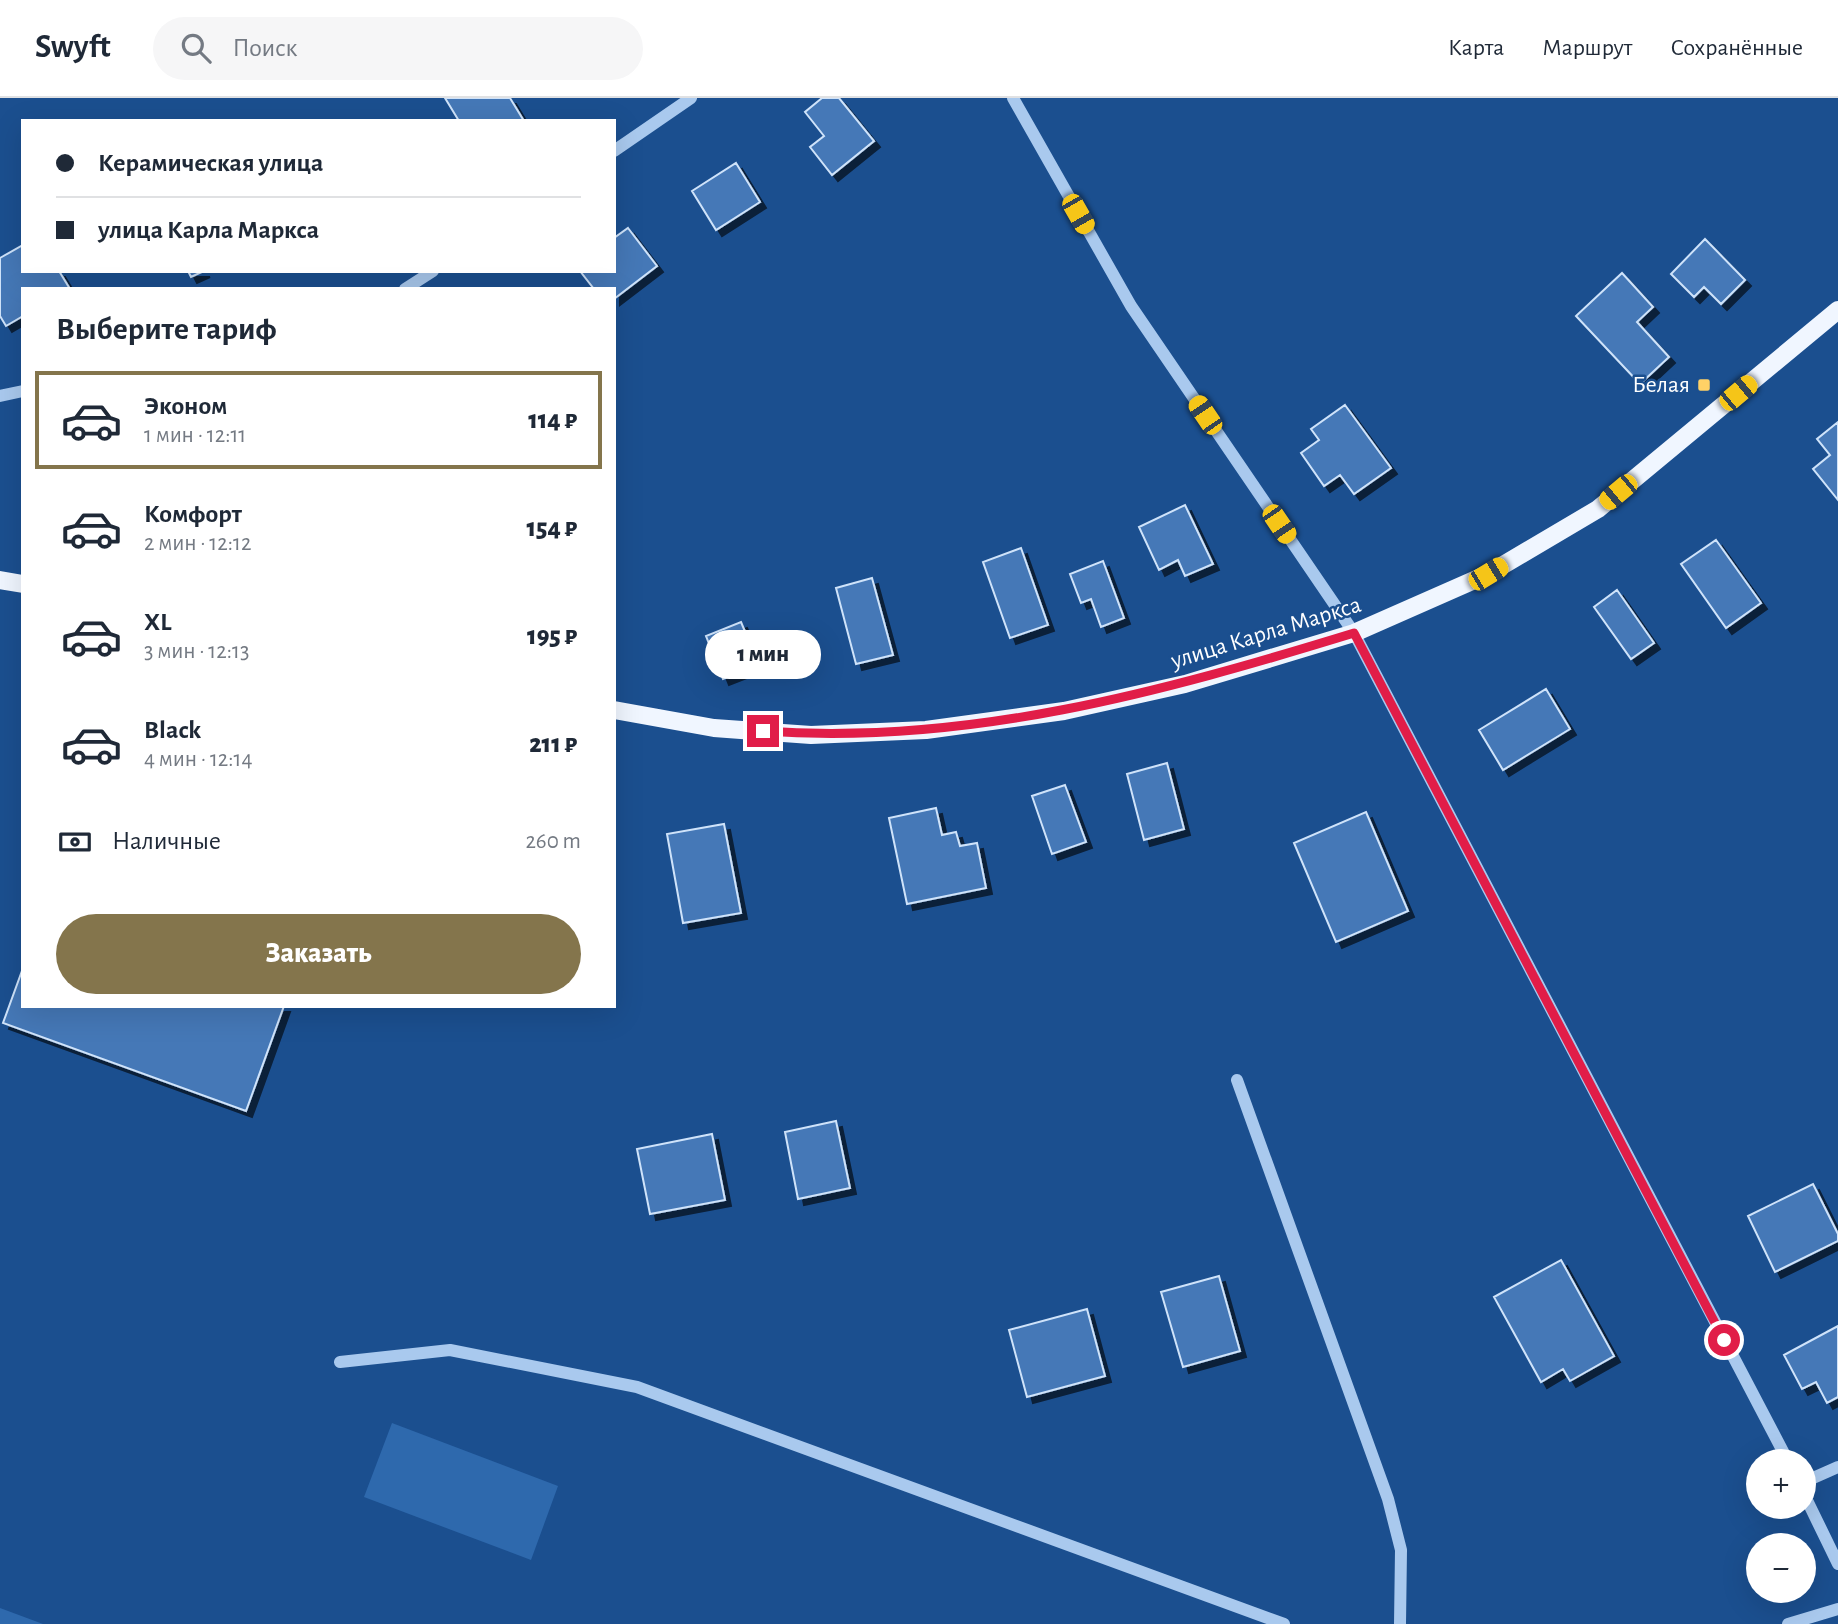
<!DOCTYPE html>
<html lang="ru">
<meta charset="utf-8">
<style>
:root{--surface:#fff;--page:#f6f6f7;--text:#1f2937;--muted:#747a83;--line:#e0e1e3;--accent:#84754c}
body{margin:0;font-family:"Alegreya Sans",sans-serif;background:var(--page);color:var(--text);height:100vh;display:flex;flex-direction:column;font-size:26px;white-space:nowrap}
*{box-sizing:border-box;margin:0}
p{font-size:23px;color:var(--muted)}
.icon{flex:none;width:38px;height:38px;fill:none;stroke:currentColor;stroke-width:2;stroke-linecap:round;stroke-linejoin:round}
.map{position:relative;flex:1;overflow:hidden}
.details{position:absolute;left:21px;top:189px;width:595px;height:721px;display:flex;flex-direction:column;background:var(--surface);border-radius:0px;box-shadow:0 7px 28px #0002}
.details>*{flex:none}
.banner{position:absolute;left:21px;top:21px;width:595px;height:154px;border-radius:0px;box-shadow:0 7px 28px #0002;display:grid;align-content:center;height:154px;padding:0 35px;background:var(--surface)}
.controls{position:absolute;left:1746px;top:1351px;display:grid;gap:14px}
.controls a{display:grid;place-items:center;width:70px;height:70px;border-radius:50%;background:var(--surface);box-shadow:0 7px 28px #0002;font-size:35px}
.end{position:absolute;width:32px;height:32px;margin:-16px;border:9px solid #e11d48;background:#fff;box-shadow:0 0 0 4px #fff}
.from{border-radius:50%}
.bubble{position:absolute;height:49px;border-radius:24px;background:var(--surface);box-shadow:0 7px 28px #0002;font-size:23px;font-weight:800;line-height:49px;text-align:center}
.car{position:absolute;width:21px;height:42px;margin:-21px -10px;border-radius:9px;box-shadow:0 0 5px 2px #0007;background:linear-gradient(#f5c518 24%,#345 0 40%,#f5c518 0 76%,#345 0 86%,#f5c518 0)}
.banner b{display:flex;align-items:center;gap:24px;height:66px;font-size:26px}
.banner b+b{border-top:2px solid var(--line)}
.banner i{width:18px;height:18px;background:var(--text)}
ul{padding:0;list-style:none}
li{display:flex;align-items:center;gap:21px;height:98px;margin:0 14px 10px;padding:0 21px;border:4px solid transparent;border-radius:0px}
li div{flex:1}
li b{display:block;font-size:26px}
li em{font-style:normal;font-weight:800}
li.active{border-color:var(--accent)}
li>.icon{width:63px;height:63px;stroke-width:1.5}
h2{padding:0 35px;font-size:32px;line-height:84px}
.pay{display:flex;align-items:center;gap:18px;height:77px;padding:0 35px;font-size:26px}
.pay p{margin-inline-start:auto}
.button{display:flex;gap:14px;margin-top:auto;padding:14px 35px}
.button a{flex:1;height:80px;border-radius:42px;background:var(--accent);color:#fff;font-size:28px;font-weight:800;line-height:80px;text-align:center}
header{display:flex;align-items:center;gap:42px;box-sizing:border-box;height:98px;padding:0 35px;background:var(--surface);border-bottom:2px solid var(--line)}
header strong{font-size:33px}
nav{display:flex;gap:38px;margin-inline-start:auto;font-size:24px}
.search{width:490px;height:63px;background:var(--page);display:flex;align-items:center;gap:18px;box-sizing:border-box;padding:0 24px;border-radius:38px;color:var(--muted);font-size:26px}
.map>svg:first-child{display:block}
.green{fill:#2e69ad}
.building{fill:#4478b7;stroke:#cfe3fa;stroke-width:2;filter:url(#shadow)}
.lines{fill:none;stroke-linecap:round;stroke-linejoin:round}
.minor{stroke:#a9c9ee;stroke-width:12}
.major{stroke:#f0f6ff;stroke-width:18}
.route{stroke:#e11d48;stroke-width:9}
.poi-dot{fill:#ffd166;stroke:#1b4f8f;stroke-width:2.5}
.labels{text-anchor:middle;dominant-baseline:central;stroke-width:5;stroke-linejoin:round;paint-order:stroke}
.poi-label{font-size:24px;fill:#fff;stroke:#1b4f8f;text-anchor:end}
.street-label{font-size:24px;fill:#fff;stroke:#1b4f8f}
</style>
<header>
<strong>Swyft</strong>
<div class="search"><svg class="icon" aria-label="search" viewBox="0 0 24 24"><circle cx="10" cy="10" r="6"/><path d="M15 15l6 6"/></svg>Поиск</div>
<nav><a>Карта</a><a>Маршрут</a><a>Сохранённые</a></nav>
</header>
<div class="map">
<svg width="1838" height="1526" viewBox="0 0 1838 1526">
<defs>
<filter id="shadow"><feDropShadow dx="6" dy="6" stdDeviation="0" flood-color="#0009"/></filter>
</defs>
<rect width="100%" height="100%" fill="#1b4f8f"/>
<!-- green -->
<path class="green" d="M 392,1325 L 558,1388 L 531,1462 L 364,1399 Z
M 0,1510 L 43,1526 L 0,1526 Z"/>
<!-- building -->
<path class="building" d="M 445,0 L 510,0 L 524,23 L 459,23 Z
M 822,0 L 839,0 L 874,43 L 832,77 L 810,49 L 824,38 L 805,14 Z
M 736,65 L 760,104 L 716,132 L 692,93 Z
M 628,130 L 657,168 L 614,201 L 614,191 L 594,191 L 580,173 L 614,173 L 614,140 Z
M 1705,141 L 1745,182 L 1721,206 L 1704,189 L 1694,199 L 1671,176 Z
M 23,147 L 23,173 L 59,173 L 70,191 L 23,191 L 23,218 L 6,228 L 0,218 L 0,160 Z
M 188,173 L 204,173 L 191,179 Z
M 1622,175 L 1653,209 L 1637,224 L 1669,259 L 1640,286 L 1576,218 Z
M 1345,307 L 1391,370 L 1354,396 L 1340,377 L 1324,388 L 1301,355 L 1319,342 L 1311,331 Z
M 1838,324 L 1838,402 L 1813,371 L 1830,357 L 1817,341 Z
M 1185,407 L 1213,466 L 1185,478 L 1178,462 L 1159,472 L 1139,429 Z
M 1716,442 L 1761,505 L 1726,530 L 1681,466 Z
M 1021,450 L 1048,527 L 1010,540 L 983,464 Z
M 1103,463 L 1124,520 L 1101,529 L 1091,501 L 1081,505 L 1070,476 Z
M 872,480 L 893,557 L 856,566 L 836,490 Z
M 1617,492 L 1654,545 L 1631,561 L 1594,509 Z
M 741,524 L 759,567 L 723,581 L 706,538 Z
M 1546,591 L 1570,631 L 1503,672 L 1479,632 Z
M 1167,665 L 1184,731 L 1144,742 L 1127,676 Z
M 1065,687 L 1086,744 L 1052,756 L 1032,698 Z
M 936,710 L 942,737 L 956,734 L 960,748 L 977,745 L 986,790 L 907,806 L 889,720 Z
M 1366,714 L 1408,813 L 1336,844 L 1294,745 Z
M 724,726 L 741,815 L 683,825 L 667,736 Z
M 23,870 L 23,908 L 284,908 L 246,1013 L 3,925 Z
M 836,1023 L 850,1090 L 798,1101 L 785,1034 Z
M 712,1036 L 725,1102 L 650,1116 L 637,1051 Z
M 1813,1086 L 1838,1136 L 1838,1143 L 1775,1174 L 1748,1118 Z
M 1561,1162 L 1614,1258 L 1570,1283 L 1563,1271 L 1541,1284 L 1494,1199 Z
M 1219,1178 L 1240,1253 L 1183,1269 L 1161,1194 Z
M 1087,1211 L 1105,1278 L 1027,1299 L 1009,1232 Z
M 1838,1228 L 1838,1299 L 1827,1305 L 1816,1284 L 1802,1291 L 1784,1257 Z"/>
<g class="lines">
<!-- minor -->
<path class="minor" d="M 1013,0 L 1131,208 L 1354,535 L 1788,1363
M 614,53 L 691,0
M 405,191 L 433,173
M 0,298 L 23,293
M 1237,982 L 1388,1401 L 1401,1452 L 1400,1526
M 340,1264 L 450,1252 L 637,1289 L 1284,1526
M 1804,1384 L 1838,1369
M 1804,1396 L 1838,1466
M 1788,1526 L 1838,1511"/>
<!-- major -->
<path class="major" d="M 0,482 L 23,486
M 614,612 L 714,630 L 811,637 L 926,632 L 1064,613 L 1185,586 L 1354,535 L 1488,476 L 1598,411 L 1838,212"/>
</g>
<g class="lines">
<!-- route -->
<path class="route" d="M 763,633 C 966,648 1162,594 1354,535 L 1724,1242"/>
</g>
<!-- markers -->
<rect class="poi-dot" x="1697" y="280" width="14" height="14" rx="3.5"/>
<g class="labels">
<!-- poi labels -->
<g class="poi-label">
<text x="1690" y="287">Белая</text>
</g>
<!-- street labels -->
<g class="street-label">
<text transform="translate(1266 535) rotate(-17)">улица Карла Маркса</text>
</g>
</g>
</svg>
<div class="controls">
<a>+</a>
<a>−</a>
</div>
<i class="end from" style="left:1724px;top:1242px"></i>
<i class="end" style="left:763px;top:633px"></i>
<div class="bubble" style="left:705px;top:532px;width:116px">1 мин</div>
<i class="car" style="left:1078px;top:116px;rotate:150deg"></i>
<i class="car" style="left:1738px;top:295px;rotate:50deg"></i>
<i class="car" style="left:1205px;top:317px;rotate:326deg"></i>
<i class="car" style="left:1618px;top:394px;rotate:230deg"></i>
<i class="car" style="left:1279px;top:426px;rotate:146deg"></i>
<i class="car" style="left:1488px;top:476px;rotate:59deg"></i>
<div class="banner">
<b><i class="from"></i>Керамическая улица</b>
<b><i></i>улица Карла Маркса</b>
</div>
<section class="details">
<h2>Выберите тариф</h2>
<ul>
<li class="active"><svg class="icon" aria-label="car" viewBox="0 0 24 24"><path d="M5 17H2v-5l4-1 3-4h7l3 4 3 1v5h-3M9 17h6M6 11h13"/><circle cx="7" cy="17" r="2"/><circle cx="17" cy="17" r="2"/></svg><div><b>Эконом</b><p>1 мин · 12:11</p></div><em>114 ₽</em></li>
<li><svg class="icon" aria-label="car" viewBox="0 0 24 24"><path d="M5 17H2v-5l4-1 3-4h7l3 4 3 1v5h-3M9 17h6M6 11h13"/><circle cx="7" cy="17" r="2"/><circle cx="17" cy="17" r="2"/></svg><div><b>Комфорт</b><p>2 мин · 12:12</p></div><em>154 ₽</em></li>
<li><svg class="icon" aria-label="car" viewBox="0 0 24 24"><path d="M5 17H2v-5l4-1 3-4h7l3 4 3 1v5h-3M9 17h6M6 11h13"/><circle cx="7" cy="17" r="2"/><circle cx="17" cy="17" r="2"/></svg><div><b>XL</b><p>3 мин · 12:13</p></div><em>195 ₽</em></li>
<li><svg class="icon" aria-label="car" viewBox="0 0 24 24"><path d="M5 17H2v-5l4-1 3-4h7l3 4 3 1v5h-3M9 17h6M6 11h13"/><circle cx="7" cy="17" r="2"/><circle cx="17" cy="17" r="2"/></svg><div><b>Black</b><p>4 мин · 12:14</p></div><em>211 ₽</em></li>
</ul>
<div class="pay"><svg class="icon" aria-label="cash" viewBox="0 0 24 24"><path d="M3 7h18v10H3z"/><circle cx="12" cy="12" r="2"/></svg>Наличные<p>260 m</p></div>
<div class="button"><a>Заказать</a></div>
</section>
</div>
